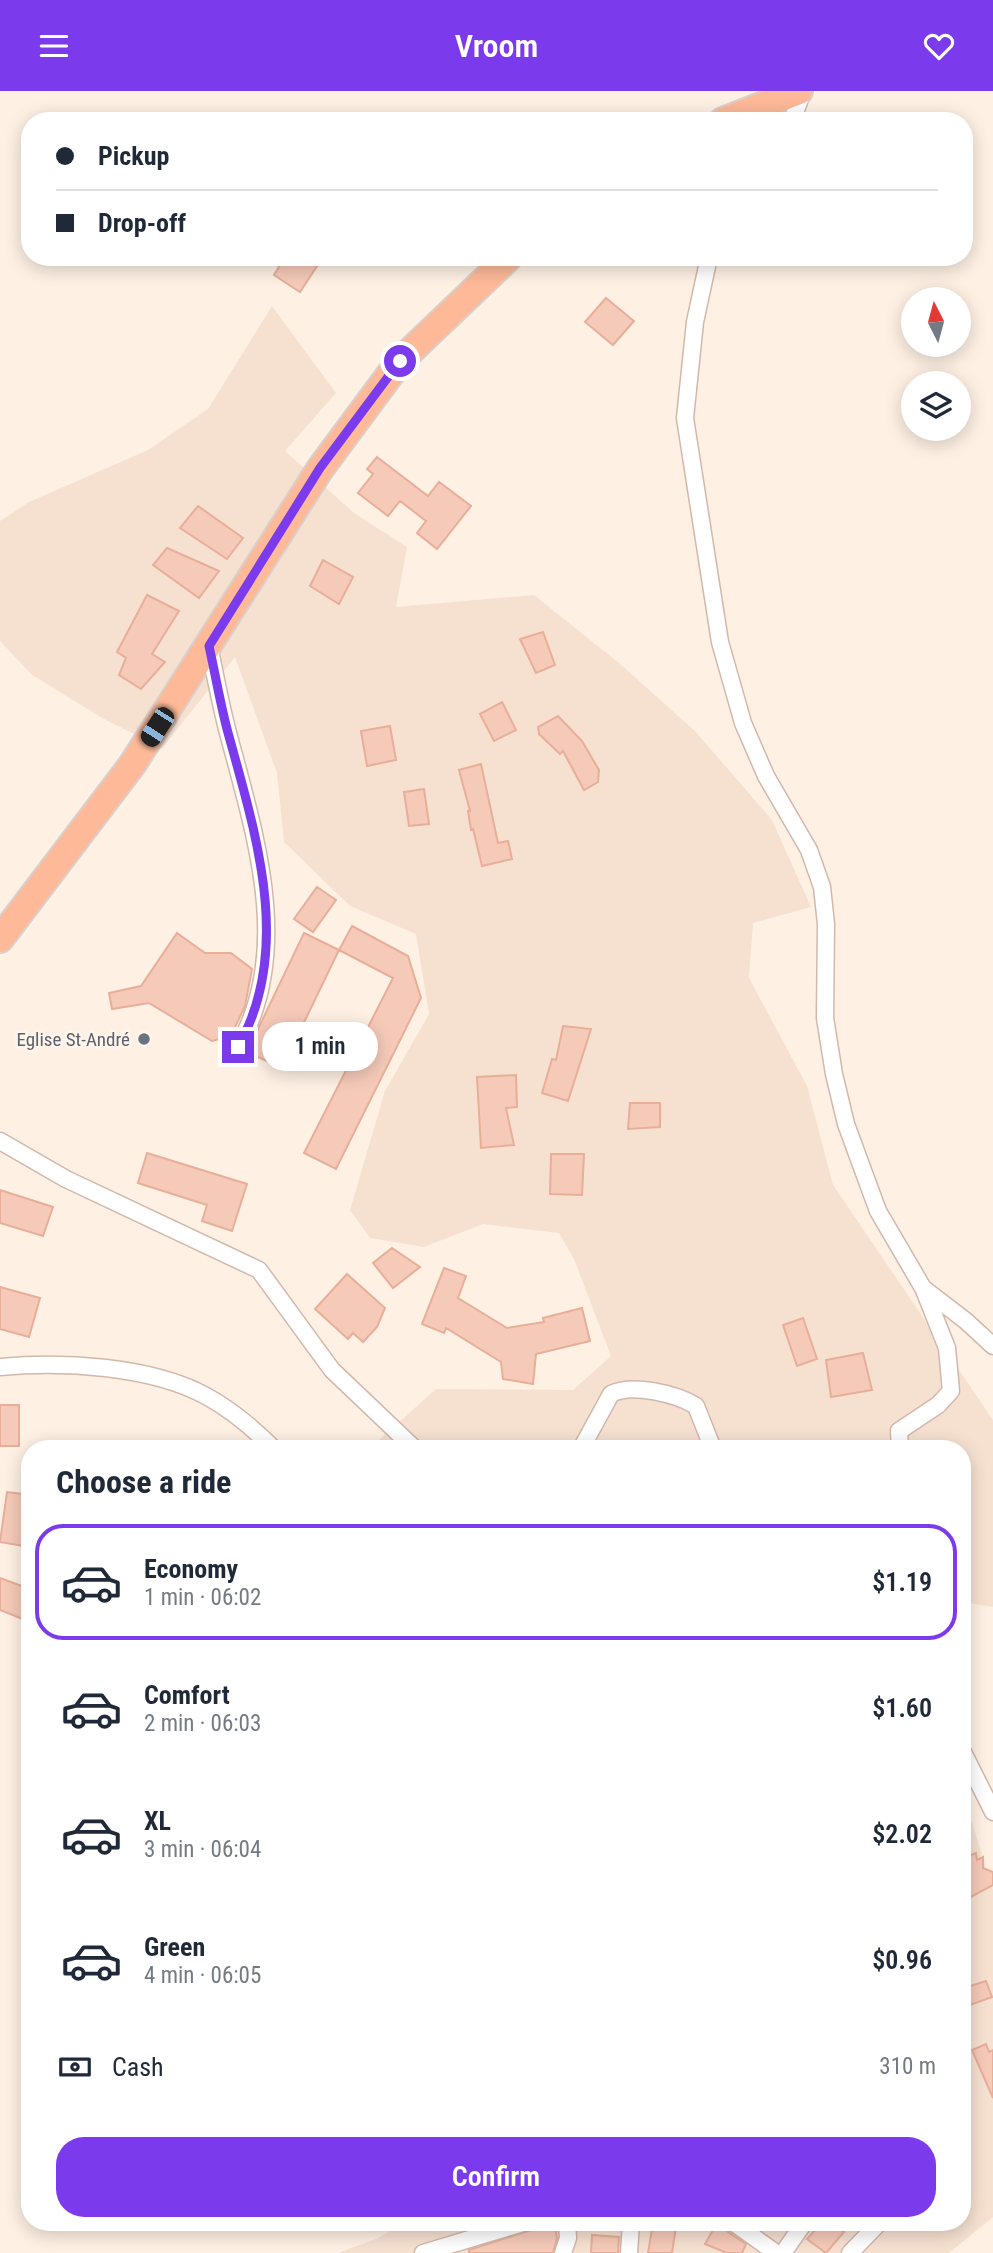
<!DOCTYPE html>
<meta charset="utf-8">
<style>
:root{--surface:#fff;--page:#f6f6f7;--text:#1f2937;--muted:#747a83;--line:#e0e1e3;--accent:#7c3aed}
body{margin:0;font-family:"Roboto Condensed",sans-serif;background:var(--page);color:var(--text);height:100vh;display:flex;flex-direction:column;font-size:26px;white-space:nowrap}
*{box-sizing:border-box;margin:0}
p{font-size:23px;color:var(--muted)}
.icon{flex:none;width:38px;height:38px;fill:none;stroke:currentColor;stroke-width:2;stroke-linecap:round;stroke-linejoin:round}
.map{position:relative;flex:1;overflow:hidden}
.drawer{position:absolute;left:21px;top:1349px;width:950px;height:791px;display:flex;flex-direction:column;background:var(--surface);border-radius:28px;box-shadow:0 4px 18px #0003}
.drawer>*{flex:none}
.guide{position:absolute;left:21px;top:21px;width:952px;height:154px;border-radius:28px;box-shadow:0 4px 18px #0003;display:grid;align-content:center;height:154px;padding:0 35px;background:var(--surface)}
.needle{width:46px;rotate:354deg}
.controls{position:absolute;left:901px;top:196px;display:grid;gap:14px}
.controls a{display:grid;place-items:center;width:70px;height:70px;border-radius:50%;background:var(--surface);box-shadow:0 4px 18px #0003;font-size:35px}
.end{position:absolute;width:32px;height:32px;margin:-16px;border:9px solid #7c3aed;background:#fff;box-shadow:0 0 0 4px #fff}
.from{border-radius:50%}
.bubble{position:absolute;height:49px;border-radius:24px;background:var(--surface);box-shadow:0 4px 18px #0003;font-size:23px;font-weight:600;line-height:49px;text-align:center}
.car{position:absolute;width:21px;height:42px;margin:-21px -10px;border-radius:9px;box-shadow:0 0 5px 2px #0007;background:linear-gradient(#222 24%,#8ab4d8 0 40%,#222 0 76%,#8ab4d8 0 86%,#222 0)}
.guide b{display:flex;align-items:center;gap:24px;height:66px;font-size:26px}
.guide b+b{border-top:2px solid var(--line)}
.guide i{width:18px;height:18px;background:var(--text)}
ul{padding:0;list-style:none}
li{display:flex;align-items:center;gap:21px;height:116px;margin:0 14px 10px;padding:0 21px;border:4px solid transparent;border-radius:28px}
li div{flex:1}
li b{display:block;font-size:26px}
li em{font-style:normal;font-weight:600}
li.selected{border-color:var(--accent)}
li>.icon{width:63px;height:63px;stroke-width:1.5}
h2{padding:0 35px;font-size:32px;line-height:84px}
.pay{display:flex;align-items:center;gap:18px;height:77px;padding:0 35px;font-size:26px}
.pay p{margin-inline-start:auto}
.cta{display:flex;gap:14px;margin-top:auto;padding:14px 35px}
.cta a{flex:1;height:80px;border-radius:28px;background:var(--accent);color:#fff;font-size:28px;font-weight:600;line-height:80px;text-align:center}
header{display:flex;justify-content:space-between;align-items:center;height:91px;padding:0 35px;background:var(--accent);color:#fff;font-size:32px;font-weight:600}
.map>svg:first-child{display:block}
.residential{fill:#f6e1d1}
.building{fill:#f5cab9;stroke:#e8ae99;stroke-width:2}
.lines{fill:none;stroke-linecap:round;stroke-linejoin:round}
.minor-casing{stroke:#d2b8ab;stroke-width:19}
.trunk-casing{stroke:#d9cfcb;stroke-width:30}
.minor{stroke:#fff;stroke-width:16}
.trunk{stroke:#fdb998;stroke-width:26}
.route{stroke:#7c3aed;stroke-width:9}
.worship-dot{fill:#6b7280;stroke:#fff5eb;stroke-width:2.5}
.labels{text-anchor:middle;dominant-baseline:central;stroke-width:5;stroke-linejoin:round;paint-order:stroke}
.worship-label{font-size:19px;fill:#5b616d;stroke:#fff5eb;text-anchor:end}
</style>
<header><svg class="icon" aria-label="menu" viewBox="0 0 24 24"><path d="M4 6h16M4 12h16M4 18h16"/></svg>Vroom<svg class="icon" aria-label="heart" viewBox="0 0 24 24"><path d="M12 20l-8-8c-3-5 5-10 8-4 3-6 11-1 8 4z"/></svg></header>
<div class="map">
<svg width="993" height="2162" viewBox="0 0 993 2162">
<rect width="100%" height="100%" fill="#fef0e3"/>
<!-- residential -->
<path class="residential" d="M 272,215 L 336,302 L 285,360 L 354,422 L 407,456 L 396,516 L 534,504 L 619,572 L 695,640 L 772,729 L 811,816 L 753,832 L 749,887 L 807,995 L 833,1094 L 993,1329 L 993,1516 L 963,1511 L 962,1358 L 374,1358 L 372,1355 L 436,1298 L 573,1299 L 611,1265 L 574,1168 L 559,1142 L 483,1133 L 424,1156 L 370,1147 L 350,1119 L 385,1000 L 429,923 L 416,843 L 350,815 L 284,751 L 277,682 L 235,566 L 162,657 L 104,628 L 32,584 L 0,550 L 0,430 L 29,411 L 148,359 L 208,318 Z
M 963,1702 L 993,1799 L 993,2126 L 949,2162 L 338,2162 L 376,2148 L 406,2132 L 962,2132 Z"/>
<!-- building -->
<path class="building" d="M 285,166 L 323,166 L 300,201 L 274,184 Z
M 606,207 L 634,230 L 613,254 L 585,231 Z
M 377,366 L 428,405 L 439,391 L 471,415 L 437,458 L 417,442 L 426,430 L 400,410 L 388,425 L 358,402 L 373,383 L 367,378 Z
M 198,415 L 243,447 L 227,468 L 180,437 Z
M 167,457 L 219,480 L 199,507 L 153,474 Z
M 323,469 L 353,486 L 339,513 L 310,495 Z
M 147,504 L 179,520 L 152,563 L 165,571 L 141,598 L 119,584 L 126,567 L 117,561 Z
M 543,541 L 555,574 L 536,582 L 520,548 Z
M 502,611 L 516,639 L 494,650 L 480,623 Z
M 558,625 L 582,650 L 599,679 L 598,691 L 584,699 L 563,660 L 560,663 L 539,643 L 538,636 Z
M 390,635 L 396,669 L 367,675 L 361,640 Z
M 481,673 L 498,752 L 508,750 L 512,768 L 482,775 L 473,738 L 471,739 L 468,720 L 470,720 L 459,679 Z
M 424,698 L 429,733 L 409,735 L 404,701 Z
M 317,796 L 336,809 L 313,841 L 294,828 Z
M 352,835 L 408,865 L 421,907 L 336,1078 L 304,1062 L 393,887 L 339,859 Z
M 177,842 L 205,862 L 231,862 L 252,878 L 245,915 L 231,945 L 212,950 L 149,912 L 112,918 L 109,902 L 141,895 Z
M 304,842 L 339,859 L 282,977 L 247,961 Z
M 563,935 L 591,938 L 568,1010 L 542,1002 L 552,968 L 556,969 Z
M 516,984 L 517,1016 L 506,1017 L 514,1054 L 481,1057 L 477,986 Z
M 630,1012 L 660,1012 L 660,1036 L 628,1038 Z
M 147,1062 L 247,1093 L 232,1140 L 202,1130 L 207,1114 L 138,1092 Z
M 551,1063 L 584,1063 L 582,1104 L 550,1103 Z
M 0,1099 L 53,1116 L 43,1145 L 0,1132 Z
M 392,1157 L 420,1176 L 393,1197 L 373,1172 Z
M 444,1177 L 466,1185 L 458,1207 L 507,1237 L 544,1231 L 543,1227 L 582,1217 L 590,1250 L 536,1263 L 533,1293 L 503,1288 L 501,1271 L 446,1237 L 444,1242 L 422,1233 Z
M 347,1183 L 385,1217 L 377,1236 L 363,1251 L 353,1242 L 348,1248 L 315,1218 Z
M 0,1196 L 40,1207 L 29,1246 L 0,1238 Z
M 803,1227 L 817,1268 L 797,1275 L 783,1234 Z
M 863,1262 L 872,1299 L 831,1306 L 826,1269 Z
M 0,1314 L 19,1314 L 19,1355 L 0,1355 Z
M 7,1401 L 30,1404 L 30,1456 L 0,1451 Z
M 0,1487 L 30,1498 L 30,1531 L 0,1519 Z
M 976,1762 L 977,1769 L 983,1766 L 983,1777 L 993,1781 L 993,1794 L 967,1808 L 962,1800 L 962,1768 Z
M 986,1890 L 992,1906 L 970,1914 L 964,1897 Z
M 986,1953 L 989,1961 L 993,1959 L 993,2007 L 972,1959 Z
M 653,2132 L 676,2136 L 672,2162 L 648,2162 Z
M 717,2132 L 724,2133 L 728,2141 L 746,2153 L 742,2162 L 727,2162 L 705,2153 Z
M 821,2132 L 833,2132 L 844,2141 L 826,2162 L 807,2148 Z
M 555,2136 L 557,2147 L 553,2162 L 469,2162 L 469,2159 L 531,2139 Z
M 592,2144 L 619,2146 L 618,2162 L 591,2162 Z"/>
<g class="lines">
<defs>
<path id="minor" d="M 792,30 L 803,0
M 709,166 L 695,231 L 685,327 L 720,551 L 743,632 L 766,685 L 809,759 L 822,796 L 826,833 L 825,927 L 834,983 L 846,1033 L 878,1120 L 923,1197 L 966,1230 L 993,1255
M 209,555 C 215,583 220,611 227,638 C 254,741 294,857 238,956
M 0,1050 L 66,1088 L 259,1179 L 332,1279 L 415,1358
M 0,1276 C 62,1270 151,1275 206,1305 C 232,1319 253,1337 274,1358
M 581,1358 L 611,1303 C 632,1292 677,1303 696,1315 L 713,1358
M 900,1358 L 899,1340 L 938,1314 L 951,1300 L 947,1257 L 924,1199
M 962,1659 L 993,1721
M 734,2132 L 776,2162
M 423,2162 L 523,2132
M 563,2162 L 568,2147 L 567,2132
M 629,2162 L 631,2132
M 783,2162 L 804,2132
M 850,2162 L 879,2132"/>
<path id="trunk" d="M 723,30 L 799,0
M 0,848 L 132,674 L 320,378 L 400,270 L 509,166"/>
</defs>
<!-- minor casing -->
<use href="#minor" class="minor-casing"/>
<!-- trunk casing -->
<use href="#trunk" class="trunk-casing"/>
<!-- minor -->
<use href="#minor" class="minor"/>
<!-- trunk -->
<use href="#trunk" class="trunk"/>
</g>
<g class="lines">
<!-- route -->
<path class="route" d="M 238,956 C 294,857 255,741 227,638 C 220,611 215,582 209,555 L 320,377 L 400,270"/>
</g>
<!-- markers -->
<circle class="worship-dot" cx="144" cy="948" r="7"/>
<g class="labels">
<!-- worship labels -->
<g class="worship-label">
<text x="130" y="948">Eglise St-André</text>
</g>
</g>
</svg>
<div class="controls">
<a><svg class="needle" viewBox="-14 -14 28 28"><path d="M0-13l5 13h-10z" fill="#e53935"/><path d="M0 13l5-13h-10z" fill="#747a83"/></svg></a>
<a><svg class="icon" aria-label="layers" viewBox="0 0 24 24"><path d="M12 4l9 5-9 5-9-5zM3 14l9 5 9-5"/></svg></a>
</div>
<i class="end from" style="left:400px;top:270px"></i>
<i class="end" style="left:238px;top:956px"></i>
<div class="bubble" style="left:262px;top:931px;width:116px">1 min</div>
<i class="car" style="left:157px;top:636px;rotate:213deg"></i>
<div class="guide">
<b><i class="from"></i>Pickup</b>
<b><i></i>Drop-off</b>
</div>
<section class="drawer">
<h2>Choose a ride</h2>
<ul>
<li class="selected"><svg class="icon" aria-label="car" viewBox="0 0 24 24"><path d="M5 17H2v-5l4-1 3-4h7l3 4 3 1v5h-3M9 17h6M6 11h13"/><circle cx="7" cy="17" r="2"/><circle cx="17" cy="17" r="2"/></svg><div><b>Economy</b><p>1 min · 06:02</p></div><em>$1.19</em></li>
<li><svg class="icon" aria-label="car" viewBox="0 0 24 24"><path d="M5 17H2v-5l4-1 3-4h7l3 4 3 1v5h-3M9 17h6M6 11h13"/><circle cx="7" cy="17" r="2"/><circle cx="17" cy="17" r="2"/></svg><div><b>Comfort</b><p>2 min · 06:03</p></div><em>$1.60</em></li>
<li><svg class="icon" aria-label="car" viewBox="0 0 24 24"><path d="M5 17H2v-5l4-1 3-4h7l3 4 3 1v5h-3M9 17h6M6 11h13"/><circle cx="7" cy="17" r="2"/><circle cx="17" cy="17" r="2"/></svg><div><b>XL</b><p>3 min · 06:04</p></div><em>$2.02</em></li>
<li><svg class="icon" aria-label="car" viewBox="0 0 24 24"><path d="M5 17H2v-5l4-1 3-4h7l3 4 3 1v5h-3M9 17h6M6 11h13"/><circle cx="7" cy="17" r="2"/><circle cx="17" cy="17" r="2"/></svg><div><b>Green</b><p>4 min · 06:05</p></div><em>$0.96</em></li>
</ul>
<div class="pay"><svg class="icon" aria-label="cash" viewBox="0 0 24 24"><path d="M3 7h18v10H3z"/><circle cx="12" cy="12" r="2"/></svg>Cash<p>310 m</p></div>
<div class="cta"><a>Confirm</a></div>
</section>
</div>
